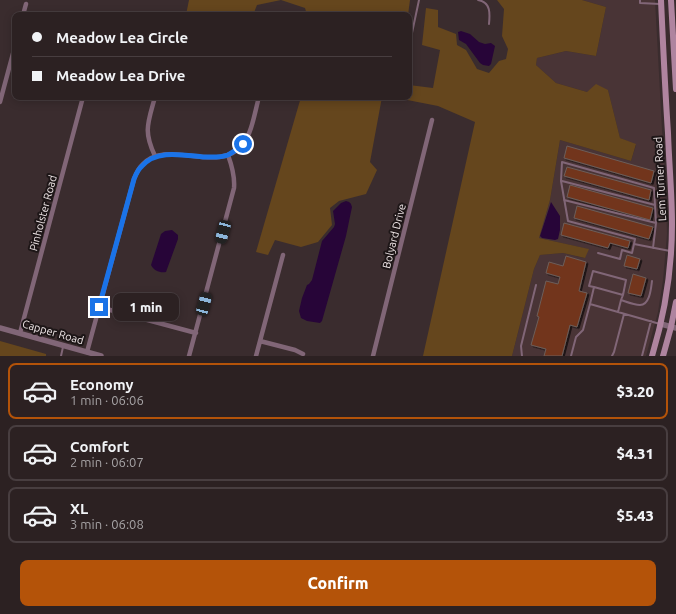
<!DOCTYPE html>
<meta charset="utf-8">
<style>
:root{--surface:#2c2122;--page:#382e2f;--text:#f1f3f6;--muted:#a6a3a5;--line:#483e40;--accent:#b45309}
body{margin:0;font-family:Ubuntu,sans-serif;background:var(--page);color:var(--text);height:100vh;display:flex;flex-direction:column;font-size:15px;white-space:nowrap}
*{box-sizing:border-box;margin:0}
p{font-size:13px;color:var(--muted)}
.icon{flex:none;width:22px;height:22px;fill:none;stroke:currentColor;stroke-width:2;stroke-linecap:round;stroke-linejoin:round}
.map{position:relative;height:356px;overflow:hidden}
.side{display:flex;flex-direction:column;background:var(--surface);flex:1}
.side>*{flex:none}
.hud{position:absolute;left:12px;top:12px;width:400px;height:88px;border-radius:8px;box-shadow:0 2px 10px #0003,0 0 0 1px var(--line);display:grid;align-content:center;height:88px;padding:0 20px;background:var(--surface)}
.end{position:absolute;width:18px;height:18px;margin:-9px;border:5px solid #1a73e8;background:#fff;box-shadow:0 0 0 2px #fff}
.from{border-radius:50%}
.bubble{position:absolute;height:28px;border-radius:8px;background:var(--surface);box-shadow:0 2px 10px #0003,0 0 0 1px var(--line);font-size:13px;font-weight:800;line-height:28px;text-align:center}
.car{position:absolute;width:12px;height:24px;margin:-12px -6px;border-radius:5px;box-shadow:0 0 3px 1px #0007;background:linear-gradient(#222 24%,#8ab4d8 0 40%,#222 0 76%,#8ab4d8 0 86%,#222 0)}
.hud b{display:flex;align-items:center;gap:14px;height:38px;font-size:15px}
.hud b+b{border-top:1px solid var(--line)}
.hud i{width:10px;height:10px;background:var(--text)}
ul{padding:7px 0 0;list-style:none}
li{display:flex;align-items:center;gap:12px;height:56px;margin:0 8px 6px;padding:0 12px;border:2px solid var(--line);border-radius:8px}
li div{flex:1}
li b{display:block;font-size:15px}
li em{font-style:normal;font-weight:800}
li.selected{border-color:var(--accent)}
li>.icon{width:36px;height:36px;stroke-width:1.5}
.primary-button{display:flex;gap:8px;margin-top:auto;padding:8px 20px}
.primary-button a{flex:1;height:46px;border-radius:8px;background:var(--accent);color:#fff;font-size:16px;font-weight:800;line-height:46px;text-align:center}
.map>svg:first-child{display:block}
.built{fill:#493436}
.green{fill:#65461d}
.water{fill:#270538}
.building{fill:#72351c;stroke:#6d5e59;filter:url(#shadow)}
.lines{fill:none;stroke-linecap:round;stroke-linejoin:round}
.service{stroke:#816677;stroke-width:2}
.minor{stroke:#816677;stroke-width:4.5}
.tertiary{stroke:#816677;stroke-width:5.5}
.secondary{stroke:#af849f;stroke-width:6}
.route{stroke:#1a73e8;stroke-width:5}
.labels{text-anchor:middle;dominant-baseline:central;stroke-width:4;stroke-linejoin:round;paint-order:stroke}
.street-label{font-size:11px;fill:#f0e7e8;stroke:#1d1617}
</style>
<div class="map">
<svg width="676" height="356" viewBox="0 0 676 356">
<defs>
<filter id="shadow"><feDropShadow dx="2" dy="1.5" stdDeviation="0" flood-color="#0009"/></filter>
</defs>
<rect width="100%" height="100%" fill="#3a2c2e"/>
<!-- built -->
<path class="built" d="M 582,0 L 655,0 L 666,204 L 667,234 L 663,280 L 658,312 L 646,356 L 512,356 L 534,269 L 540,255 L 563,253 L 584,258 L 588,249 L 539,238 L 550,200 L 560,140 L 631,161 L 636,145 L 620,138 L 608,90 L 587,92 L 556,83 L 536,65 L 537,58 L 566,51 L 596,56 L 606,7 Z"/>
<!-- green -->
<path class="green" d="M 189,0 L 410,0 L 408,15 L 307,15 L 305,8 L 281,0 L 257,5 L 253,15 L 186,15 Z
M 497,0 L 582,0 L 606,7 L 596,56 L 566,51 L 537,58 L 536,65 L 556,83 L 587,92 L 596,84 L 608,90 L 620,138 L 636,144 L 631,161 L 560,140 L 550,200 L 539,238 L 589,249 L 585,258 L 563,253 L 540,255 L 534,269 L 512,356 L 423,356 L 475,122 L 438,106 L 392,97 L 409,97 L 409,85 L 433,88 L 440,50 L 422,45 L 426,8 L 438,10 L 438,27 L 456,34 L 457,45 L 466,50 L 477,69 L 489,73 L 499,61 L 506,59 L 508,49 L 502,36 L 504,9 Z
M 301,97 L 382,97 L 370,162 L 377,170 L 366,194 L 339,201 L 330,208 L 332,225 L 318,242 L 301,247 L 275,240 L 268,255 L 256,252 Z
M 0,341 L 46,354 L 46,356 L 0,356 Z"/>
<!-- water -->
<path class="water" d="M 461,31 L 470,34 L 479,42 L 485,44 L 491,43 L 495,46 L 491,64 L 489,66 L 483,65 L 480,63 L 466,44 L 459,40 L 458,32 Z
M 346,201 C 350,202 351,203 352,207 L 346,236 L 322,321 L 320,323 L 307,321 L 301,318 L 299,311 L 302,298 L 307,285 L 309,284 L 312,280 L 322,241 L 334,227 L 335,224 L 333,211 L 341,203 Z
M 551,202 L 560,216 L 560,230 L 558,239 L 555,240 L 542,238 L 540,236 Z
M 172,230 L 178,235 L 178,239 L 166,272 C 160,273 154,271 151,265 L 161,234 L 165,231 Z"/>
<!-- building -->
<path class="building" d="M 567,146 L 654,171 L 651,183 L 564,158 Z
M 567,167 L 651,190 L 649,200 L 564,176 Z
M 570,185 L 653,208 L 650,220 L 567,197 Z
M 577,206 L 653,227 L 649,239 L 574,218 Z
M 564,223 L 630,241 L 628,248 L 610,243 L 608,248 L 561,235 Z
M 627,255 L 640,259 L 637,269 L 624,266 Z
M 566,256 L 586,262 L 579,291 L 587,293 L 577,327 L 570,325 L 562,356 L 544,356 L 546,349 L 531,345 L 539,317 L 537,316 L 546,281 L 558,284 L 560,277 L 546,273 L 549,262 L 563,266 Z
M 633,274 L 646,278 L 641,296 L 628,293 Z"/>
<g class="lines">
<!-- service -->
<path class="service" d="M 478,0 C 491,2 490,14 489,24
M 640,0 L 640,3 L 660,4
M 409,47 L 419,0
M 562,181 L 655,205
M 564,200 L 656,223
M 634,244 L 635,239 L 568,221 L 561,181 L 562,162 L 654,188 L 656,223 L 653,248
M 598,253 L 620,259 L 622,250 L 632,253 L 634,244 L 670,251
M 652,281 C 651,288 650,305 640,305 C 634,305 627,302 621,300 L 623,295 L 594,287 L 590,304 L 660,324
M 594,287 L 589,286 L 593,271 L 626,280 L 623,295
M 618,312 L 621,300
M 61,356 L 63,347
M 522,356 L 521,346 L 536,285
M 571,356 L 576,337 L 583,330 L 590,304
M 612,356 L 614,352 L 624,314
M 642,356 L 651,321"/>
<!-- minor -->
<path class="minor" d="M 23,15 L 26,4
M 0,102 L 15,46
M 155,156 C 143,131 148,123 155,97
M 99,307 L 196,333
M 20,333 L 83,97
M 260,341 L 295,350 L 303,354
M 87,352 L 134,179 C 136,174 138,169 142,165 C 167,137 218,176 243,144 C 252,133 255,111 259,97
M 189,356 L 234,188 C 235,176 232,166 228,155
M 256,356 L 283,255
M 373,356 L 432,120"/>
<!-- tertiary -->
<path class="tertiary" d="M 661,324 L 676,328
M 0,328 L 101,356"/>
<!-- secondary -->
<path class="secondary" d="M 671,0 L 676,89
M 652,356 C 665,313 672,269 672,224 C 672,194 669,164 668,133 C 665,89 663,44 661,0
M 663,356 L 671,327 L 676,302"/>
</g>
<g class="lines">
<!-- route -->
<path class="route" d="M 99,307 L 134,179 C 136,174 138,169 142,166 C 156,149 183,155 203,157 C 211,157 220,158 228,155 C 234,152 238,149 243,144"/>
</g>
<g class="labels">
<!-- street labels -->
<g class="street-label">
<text transform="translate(660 179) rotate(-93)">Lem Turner Road</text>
<text transform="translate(43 213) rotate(-75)">Pinholster Road</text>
<text transform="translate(394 236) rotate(-76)">Bolyard Drive</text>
<text transform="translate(53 332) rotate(16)">Capper Road</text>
</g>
</g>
</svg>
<i class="end from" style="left:243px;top:144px"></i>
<i class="end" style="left:99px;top:307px"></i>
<div class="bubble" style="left:113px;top:293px;width:66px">1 min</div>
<i class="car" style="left:223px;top:232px;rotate:195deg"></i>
<i class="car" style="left:204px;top:304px;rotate:15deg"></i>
<div class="hud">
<b><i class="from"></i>Meadow Lea Circle</b>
<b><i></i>Meadow Lea Drive</b>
</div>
</div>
<section class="side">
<ul>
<li class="selected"><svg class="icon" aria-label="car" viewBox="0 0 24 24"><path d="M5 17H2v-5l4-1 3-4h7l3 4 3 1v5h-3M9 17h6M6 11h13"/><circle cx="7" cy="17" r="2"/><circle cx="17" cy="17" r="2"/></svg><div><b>Economy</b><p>1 min · 06:06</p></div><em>$3.20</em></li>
<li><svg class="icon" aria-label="car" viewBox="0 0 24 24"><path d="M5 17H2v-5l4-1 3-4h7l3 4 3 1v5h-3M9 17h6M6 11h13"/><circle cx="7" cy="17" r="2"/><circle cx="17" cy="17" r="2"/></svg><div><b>Comfort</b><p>2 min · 06:07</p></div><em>$4.31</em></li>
<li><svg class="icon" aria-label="car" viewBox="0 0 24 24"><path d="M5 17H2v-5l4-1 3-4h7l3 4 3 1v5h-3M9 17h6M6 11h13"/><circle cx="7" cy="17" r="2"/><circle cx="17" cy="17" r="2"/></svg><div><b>XL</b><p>3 min · 06:08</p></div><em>$5.43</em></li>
</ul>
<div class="primary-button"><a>Confirm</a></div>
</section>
